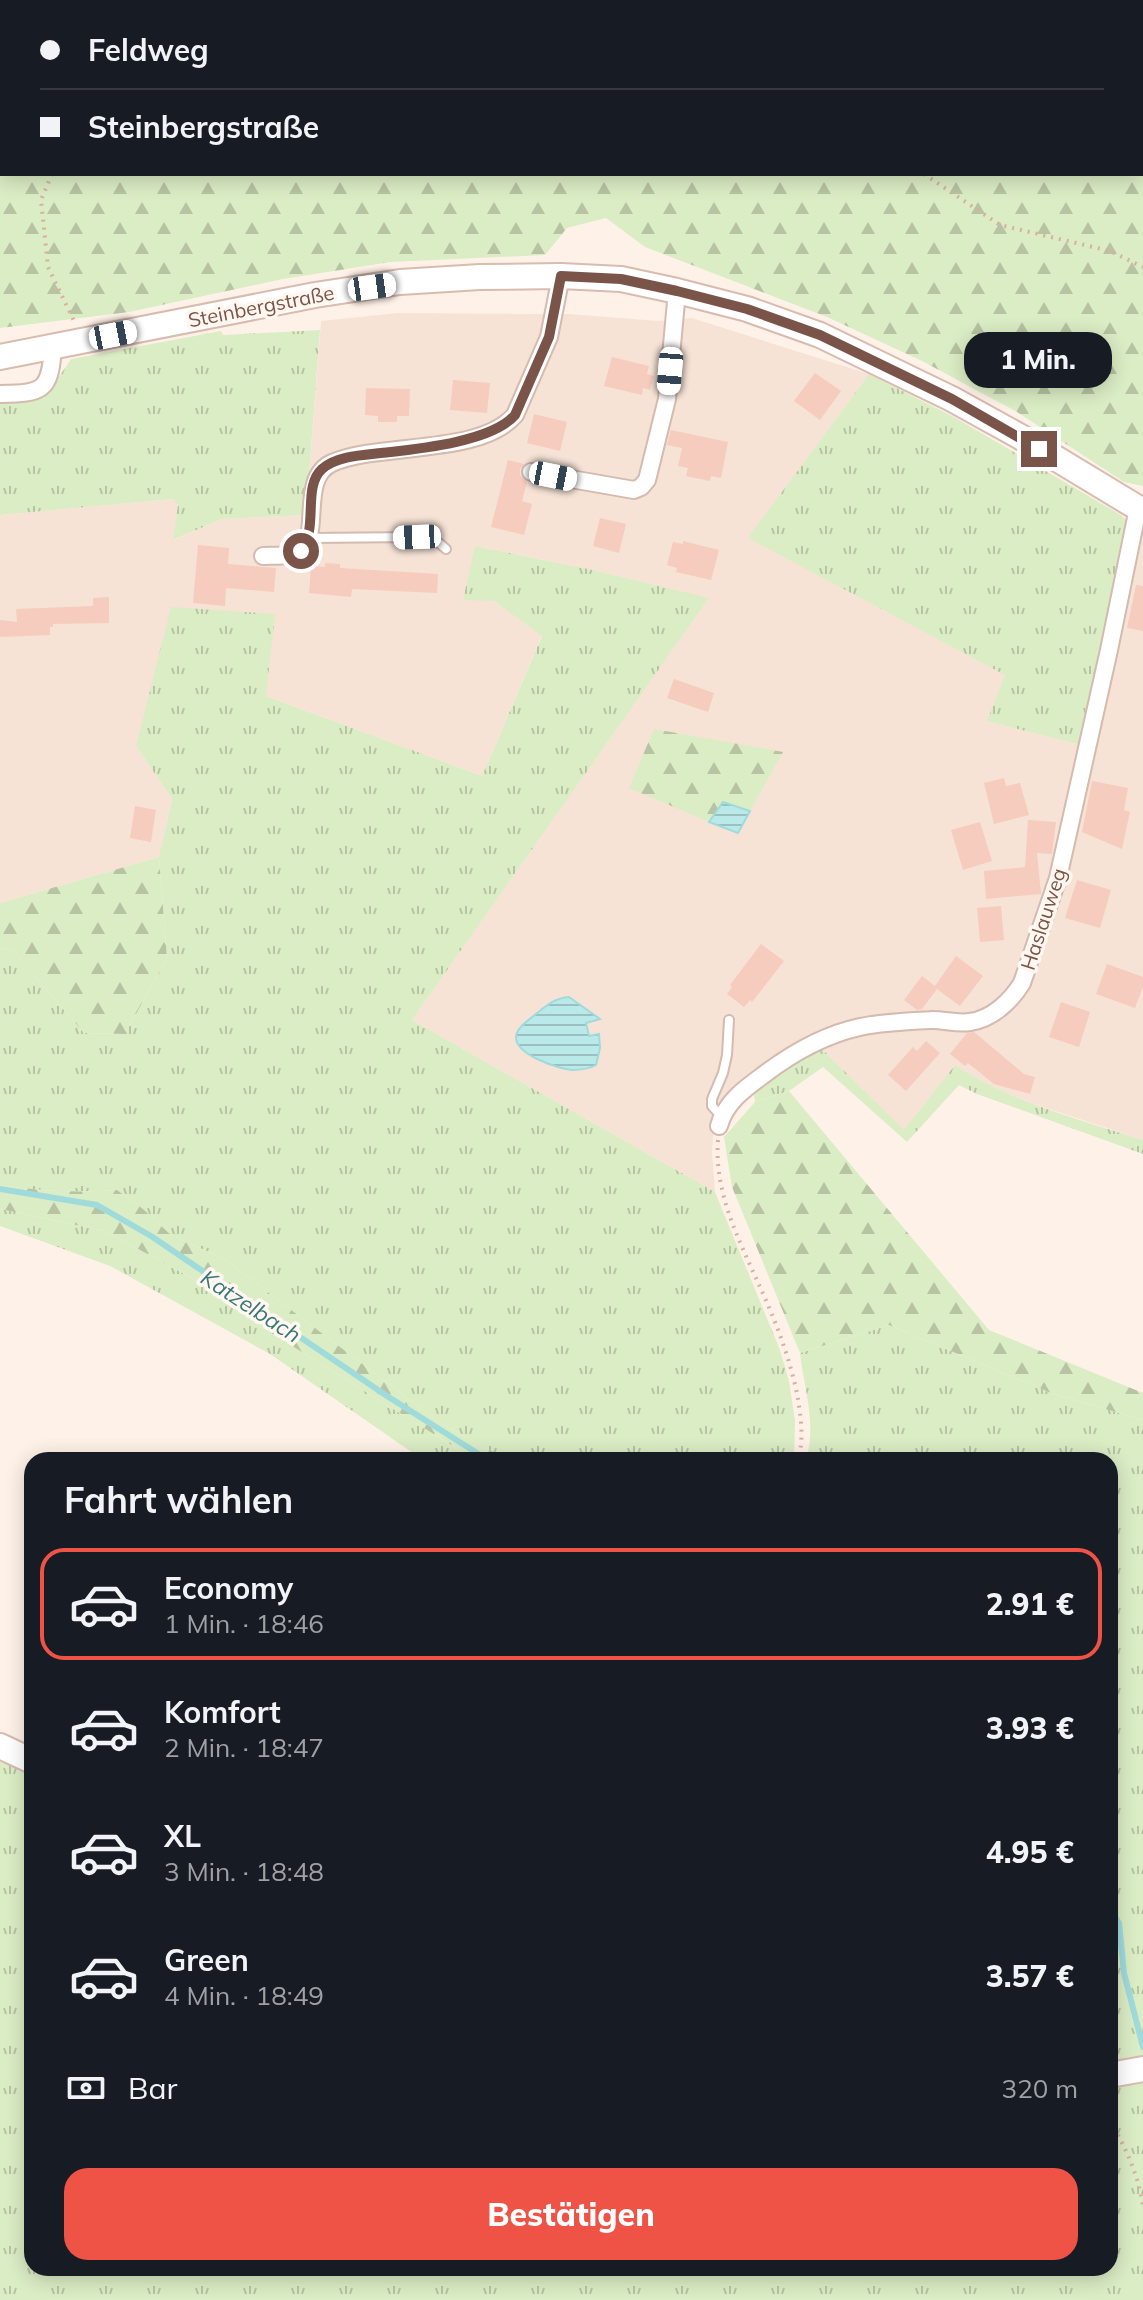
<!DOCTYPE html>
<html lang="de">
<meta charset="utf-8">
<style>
:root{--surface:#171b24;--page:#20242c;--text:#f1f3f6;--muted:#9ea1a6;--line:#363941;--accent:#ef5346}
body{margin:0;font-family:Mulish,sans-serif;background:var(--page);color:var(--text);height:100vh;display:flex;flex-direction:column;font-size:30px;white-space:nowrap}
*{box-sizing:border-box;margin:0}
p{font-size:26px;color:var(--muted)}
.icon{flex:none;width:44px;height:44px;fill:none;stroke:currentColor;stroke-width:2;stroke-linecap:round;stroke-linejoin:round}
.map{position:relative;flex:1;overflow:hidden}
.side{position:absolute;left:24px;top:1452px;width:1094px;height:824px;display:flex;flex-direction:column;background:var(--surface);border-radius:24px;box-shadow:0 4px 20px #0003}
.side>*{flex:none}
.top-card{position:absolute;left:0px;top:0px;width:1144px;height:176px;box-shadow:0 4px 20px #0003;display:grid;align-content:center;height:176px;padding:0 40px;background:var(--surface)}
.end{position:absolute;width:36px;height:36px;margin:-18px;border:10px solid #7b5449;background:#fff;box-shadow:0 0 0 4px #fff}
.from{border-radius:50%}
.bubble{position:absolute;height:56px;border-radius:24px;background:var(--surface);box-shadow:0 4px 20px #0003;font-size:26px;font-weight:800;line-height:56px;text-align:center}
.car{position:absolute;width:24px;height:48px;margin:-24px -12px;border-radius:10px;box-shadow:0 0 6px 2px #0007;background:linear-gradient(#fff 24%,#345 0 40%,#fff 0 76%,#345 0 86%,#fff 0)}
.top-card b{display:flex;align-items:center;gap:28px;height:76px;font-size:30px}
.top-card b+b{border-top:2px solid var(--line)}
.top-card i{width:20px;height:20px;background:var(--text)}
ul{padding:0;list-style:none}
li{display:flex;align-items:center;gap:24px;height:112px;margin:0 16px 12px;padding:0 24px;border:4px solid transparent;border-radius:24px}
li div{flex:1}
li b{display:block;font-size:30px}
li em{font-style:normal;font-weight:800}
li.active{border-color:var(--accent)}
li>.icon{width:72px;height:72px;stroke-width:1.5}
h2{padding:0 40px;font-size:36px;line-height:96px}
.pay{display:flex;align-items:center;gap:20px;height:88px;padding:0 40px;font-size:30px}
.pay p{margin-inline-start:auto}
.primary-button{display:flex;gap:16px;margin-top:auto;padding:16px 40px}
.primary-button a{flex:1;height:92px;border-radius:24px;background:var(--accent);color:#fff;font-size:32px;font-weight:800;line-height:92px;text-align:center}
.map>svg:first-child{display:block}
.residential{fill:#f6e3d6}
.grass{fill:url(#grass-tufts)}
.forest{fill:url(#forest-firs);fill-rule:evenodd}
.water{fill:url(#water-rules);stroke:#a0dbdc;stroke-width:2}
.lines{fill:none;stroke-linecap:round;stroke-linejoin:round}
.stream{stroke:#a0dbdc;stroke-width:6}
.building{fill:#f5ccbe}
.lane-casing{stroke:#d4baaf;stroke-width:12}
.street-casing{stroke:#d4baaf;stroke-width:20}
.secondary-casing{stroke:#d9bbaf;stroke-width:28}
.path{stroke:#dbaea0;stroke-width:4;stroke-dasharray:2 6;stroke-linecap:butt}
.lane{stroke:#fff;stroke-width:8}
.street{stroke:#fff;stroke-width:16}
.secondary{stroke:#fff;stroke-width:24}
.route{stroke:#7b5449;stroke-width:10}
.labels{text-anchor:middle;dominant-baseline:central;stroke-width:7;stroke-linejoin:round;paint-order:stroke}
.street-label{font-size:20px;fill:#7b5449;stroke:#fff7f0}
.water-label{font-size:22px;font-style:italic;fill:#387779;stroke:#fff7f0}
</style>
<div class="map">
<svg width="1143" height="2300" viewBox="0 0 1143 2300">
<defs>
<pattern id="grass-tufts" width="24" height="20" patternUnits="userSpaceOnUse" patternTransform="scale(2)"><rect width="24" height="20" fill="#dbedc5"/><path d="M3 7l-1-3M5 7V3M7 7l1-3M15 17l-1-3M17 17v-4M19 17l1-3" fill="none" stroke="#b7c3a2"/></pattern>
<pattern id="forest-firs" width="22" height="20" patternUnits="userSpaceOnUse" patternTransform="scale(2)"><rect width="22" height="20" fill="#dbedc5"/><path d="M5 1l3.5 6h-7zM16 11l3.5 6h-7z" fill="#b7c3a2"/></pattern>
<pattern id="water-rules" width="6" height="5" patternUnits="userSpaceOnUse" patternTransform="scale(2)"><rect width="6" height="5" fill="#bae9ea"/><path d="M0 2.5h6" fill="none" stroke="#9cbfc0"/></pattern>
</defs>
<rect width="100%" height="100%" fill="#fef2e8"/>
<!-- residential -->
<path class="residential" d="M 397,313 L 569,314 L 659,321 L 692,318 L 869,374 L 749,538 L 1006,675 L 988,721 L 1093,748 L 1143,532 L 1143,1140 L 1031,1103 L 980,1082 L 955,1065 L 904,1131 L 812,1039 L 714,1119 L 712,1152 L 715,1192 L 412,1020 L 708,599 L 584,568 L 475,546 L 494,601 L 542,635 L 482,776 L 266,696 L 136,746 L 172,799 L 159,857 L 0,903 L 0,515 L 173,499 L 178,505 L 174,540 L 222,519 L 306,515 L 321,321 Z"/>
<!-- grass -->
<path class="grass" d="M 320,330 L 306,515 L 222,519 L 173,540 L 178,505 L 173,499 L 0,515 L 0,399 C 48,395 44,400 71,359 L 221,331 L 223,335 Z
M 869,374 L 954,417 L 1121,515 L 1129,523 L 1081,745 L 987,721 L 1005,675 L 748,538 Z
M 475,546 L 584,568 L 709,598 L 412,1020 L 715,1192 L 780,1350 L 789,1381 L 795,1421 L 794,1460 L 508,1460 L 439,1422 L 224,1259 L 171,1235 L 143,1209 L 117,1190 C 77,1193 39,1191 0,1185 L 0,948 L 13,951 L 84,1033 L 125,1034 L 167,958 L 159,857 L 172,799 L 136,746 L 171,607 L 275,614 L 266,696 L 482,776 L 542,636 L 494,601 L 463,600 Z
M 821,1048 L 904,1130 L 955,1065 C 1011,1102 1079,1119 1143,1140 L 1143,1154 L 977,1094 L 959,1085 L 907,1142 L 823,1067 L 789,1091 L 755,1102 L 753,1088 L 788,1065 Z
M 0,1209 L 105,1231 L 188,1276 L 247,1318 L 469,1456 L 471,1460 L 423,1460 L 270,1354 L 110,1266 L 0,1226 Z
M 889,1325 L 1051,1393 L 1143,1420 L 1143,2060 L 1110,2066 L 1110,1460 L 806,1460 C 817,1424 804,1389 800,1353 Z
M 0,1761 L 32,1775 L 32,2268 L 1110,2268 L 1110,2084 L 1143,2078 L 1143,2300 L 0,2300 Z"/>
<!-- forest -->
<path class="forest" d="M 0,0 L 1143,0 L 1143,486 L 1124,482 L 1017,412 L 922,361 L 827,317 L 645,247 L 606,218 L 567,228 L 545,255 L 391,262 L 283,279 L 129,312 L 0,328 ZM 1142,2 L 1142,174 L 2,174 L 2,2 Z
M 654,729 L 783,752 L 750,811 L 723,802 L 709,822 L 629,788 Z
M 159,857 L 167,958 L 125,1034 L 84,1033 L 13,951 L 0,948 L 0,903 Z
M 789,1091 L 989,1330 L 1143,1393 L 1143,1420 L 1051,1393 L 889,1325 L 800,1353 L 732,1187 L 724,1137 L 755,1102 Z
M 0,1185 C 39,1191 77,1193 117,1190 L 143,1209 L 171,1235 L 224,1259 L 439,1422 L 508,1460 L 471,1460 L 469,1456 L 247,1318 L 188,1276 L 105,1231 L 0,1209 Z"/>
<!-- water -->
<path class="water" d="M 723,802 L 750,811 L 738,833 L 709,822 Z
M 569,997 L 600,1019 L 586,1023 L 589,1036 L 599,1034 L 600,1048 L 596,1065 C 589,1069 581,1070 572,1070 C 558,1069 515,1054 516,1037 C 516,1028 530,1019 536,1014 C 547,1005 555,998 569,997 Z"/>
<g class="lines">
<!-- stream -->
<path class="stream" d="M 0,1189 L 97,1205 L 151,1236 L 387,1396 L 488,1460
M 1110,1909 L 1119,1923 L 1124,1973 L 1143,2047"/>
</g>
<!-- building -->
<path class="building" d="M 612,357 L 649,366 L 647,374 L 654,376 L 650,390 L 643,388 L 642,395 L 604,386 Z
M 815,373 L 841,391 L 820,420 L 794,401 Z
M 453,380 L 490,383 L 487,413 L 450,410 Z
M 366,388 L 410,389 L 409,416 L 397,416 L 397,422 L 378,422 L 378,416 L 365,415 Z
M 534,414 L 567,422 L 560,451 L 527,443 Z
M 671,430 L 728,442 L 721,478 L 711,476 L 710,481 L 686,476 L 688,468 L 678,466 L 682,448 L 667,445 Z
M 508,460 L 524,464 L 520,469 L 520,475 L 527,482 L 522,501 L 532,504 L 524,535 L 491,527 Z
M 600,518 L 626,524 L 619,553 L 593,546 Z
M 683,541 L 719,550 L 711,580 L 676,572 L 677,568 L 667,565 L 673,542 L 683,544 Z
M 198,545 L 229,548 L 228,564 L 276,568 L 274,592 L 226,588 L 225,606 L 193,603 Z
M 325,563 L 340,564 L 340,568 L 438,574 L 437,593 L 352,589 L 351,597 L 309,593 L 311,566 L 325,567 Z
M 1136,585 L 1143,586 L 1143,631 L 1127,628 Z
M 109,597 L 109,623 L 53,624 L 53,627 L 50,627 L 50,635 L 0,637 L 0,620 L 17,622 L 16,609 L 93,606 L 93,598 Z
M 674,679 L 714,693 L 708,712 L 667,698 Z
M 1004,778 L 1006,786 L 1020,783 L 1029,815 L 994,824 L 984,783 Z
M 1092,781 L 1128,788 L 1124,810 L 1130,812 L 1122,849 L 1082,832 Z
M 135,806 L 156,810 L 151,842 L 130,838 Z
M 1028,820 L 1056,822 L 1052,854 L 1037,853 L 1041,894 L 986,899 L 984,871 L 1025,867 Z
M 980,822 L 992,861 L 963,870 L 951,830 Z
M 1077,880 L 1111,890 L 1100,928 L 1065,918 Z
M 1001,906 L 1004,940 L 980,942 L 977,908 Z
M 761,944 L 784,961 L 752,1002 L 750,1000 L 744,1007 L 727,994 L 732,987 L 730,985 Z
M 956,956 L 983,976 L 960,1006 L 937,989 L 922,1009 L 917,1010 L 904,1000 L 922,976 L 935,986 Z
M 1107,964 L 1143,977 L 1143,986 L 1135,1008 L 1096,994 Z
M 1061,1002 L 1090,1012 L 1079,1047 L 1049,1037 Z
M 974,1032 L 1024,1074 L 1035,1077 L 1030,1094 L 994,1084 L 968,1063 L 965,1066 L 950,1054 L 967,1033 Z
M 926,1041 L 940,1053 L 906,1091 L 888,1075 L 913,1047 L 917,1051 Z"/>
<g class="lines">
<defs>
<path id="lane" d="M 309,538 L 417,537 L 439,543 L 446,549
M 722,1117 L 712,1106 L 712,1099 L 723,1073 L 727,1055 L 729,1020"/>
<path id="street" d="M 0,394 C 43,393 50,392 53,347
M 531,472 L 634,490 L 641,487 L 647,480 L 667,399 L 677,291
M 263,556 C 272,555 285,557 294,554 C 326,546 296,479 332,463 C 380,442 479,456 515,415 L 549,337 L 561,276
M 719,1126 C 725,1103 744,1089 762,1076 C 792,1053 823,1035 860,1027 C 883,1022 910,1021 933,1020 C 945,1020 957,1024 970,1022 C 992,1019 1011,1001 1022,983 L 1058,878 L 1109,650 L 1138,508"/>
<path id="secondary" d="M 0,357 L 315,295 L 400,282 L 480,277 L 561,276 L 621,279 L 677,291 L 747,309 L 820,335 L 952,399 L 1019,436 L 1143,511
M 0,1746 L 32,1761
M 1110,2075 L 1143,2069"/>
</defs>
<!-- lane casing -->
<use href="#lane" class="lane-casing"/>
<!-- street casing -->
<use href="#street" class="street-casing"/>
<!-- secondary casing -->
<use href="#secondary" class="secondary-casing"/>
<!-- path -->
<path class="path" d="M 778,0 L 780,2
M 825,0 L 827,2
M 127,2 L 129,0
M 52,174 L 41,200 L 48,267 L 75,323
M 924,174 L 1000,225 L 1110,251 L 1143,267
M 718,1140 C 714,1193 739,1240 760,1287 C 776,1322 791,1361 798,1399 C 801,1418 804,1440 798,1460
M 1110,2121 C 1126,2148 1139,2176 1143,2207"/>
<!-- lane -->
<use href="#lane" class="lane"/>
<!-- street -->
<use href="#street" class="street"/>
<!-- secondary -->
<use href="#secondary" class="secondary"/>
</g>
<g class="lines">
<!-- route -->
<path class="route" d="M 301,551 C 319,528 302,487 322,469 C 337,456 363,455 381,453 C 417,449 492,442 515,415 L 549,337 L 561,276 L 621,279 L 677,291 L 747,309 L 820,335 L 952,399 L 1039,449"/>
</g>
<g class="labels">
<!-- street labels -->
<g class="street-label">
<text transform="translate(261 306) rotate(-11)">Steinbergstraße</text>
<text transform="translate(1043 919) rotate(-72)">Haslauweg</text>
</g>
<!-- water labels -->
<g class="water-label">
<text transform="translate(251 1306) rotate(33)">Katzelbach</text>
</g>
</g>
</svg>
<i class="end from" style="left:301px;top:551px"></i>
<i class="end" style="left:1039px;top:449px"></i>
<div class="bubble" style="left:964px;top:332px;width:148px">1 Min.</div>
<i class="car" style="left:372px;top:287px;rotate:82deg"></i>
<i class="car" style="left:113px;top:335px;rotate:79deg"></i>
<i class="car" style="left:670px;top:371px;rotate:185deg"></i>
<i class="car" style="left:553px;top:476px;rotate:101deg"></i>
<i class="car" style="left:417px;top:537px;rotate:268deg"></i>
<div class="top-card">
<b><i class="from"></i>Feldweg</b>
<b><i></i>Steinbergstraße</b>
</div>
<section class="side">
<h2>Fahrt wählen</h2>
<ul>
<li class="active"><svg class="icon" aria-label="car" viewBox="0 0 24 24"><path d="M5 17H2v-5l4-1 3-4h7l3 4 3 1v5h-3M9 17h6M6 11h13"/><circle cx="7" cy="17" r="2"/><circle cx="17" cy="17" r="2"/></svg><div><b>Economy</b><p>1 Min. · 18:46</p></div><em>2.91 €</em></li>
<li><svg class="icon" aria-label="car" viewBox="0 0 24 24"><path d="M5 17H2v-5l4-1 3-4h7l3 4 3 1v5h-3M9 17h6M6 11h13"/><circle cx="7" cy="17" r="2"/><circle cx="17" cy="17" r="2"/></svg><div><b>Komfort</b><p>2 Min. · 18:47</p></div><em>3.93 €</em></li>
<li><svg class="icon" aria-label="car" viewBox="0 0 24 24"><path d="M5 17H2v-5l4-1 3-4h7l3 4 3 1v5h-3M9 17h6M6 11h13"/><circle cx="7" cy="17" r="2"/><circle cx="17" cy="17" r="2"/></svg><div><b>XL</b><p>3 Min. · 18:48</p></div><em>4.95 €</em></li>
<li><svg class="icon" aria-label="car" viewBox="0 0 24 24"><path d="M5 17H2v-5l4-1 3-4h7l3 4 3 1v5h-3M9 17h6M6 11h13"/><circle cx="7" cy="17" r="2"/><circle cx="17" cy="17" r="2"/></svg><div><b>Green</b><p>4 Min. · 18:49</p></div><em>3.57 €</em></li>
</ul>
<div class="pay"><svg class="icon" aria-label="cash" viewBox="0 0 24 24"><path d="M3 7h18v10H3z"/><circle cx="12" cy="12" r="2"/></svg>Bar<p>320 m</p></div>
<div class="primary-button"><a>Bestätigen</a></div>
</section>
</div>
